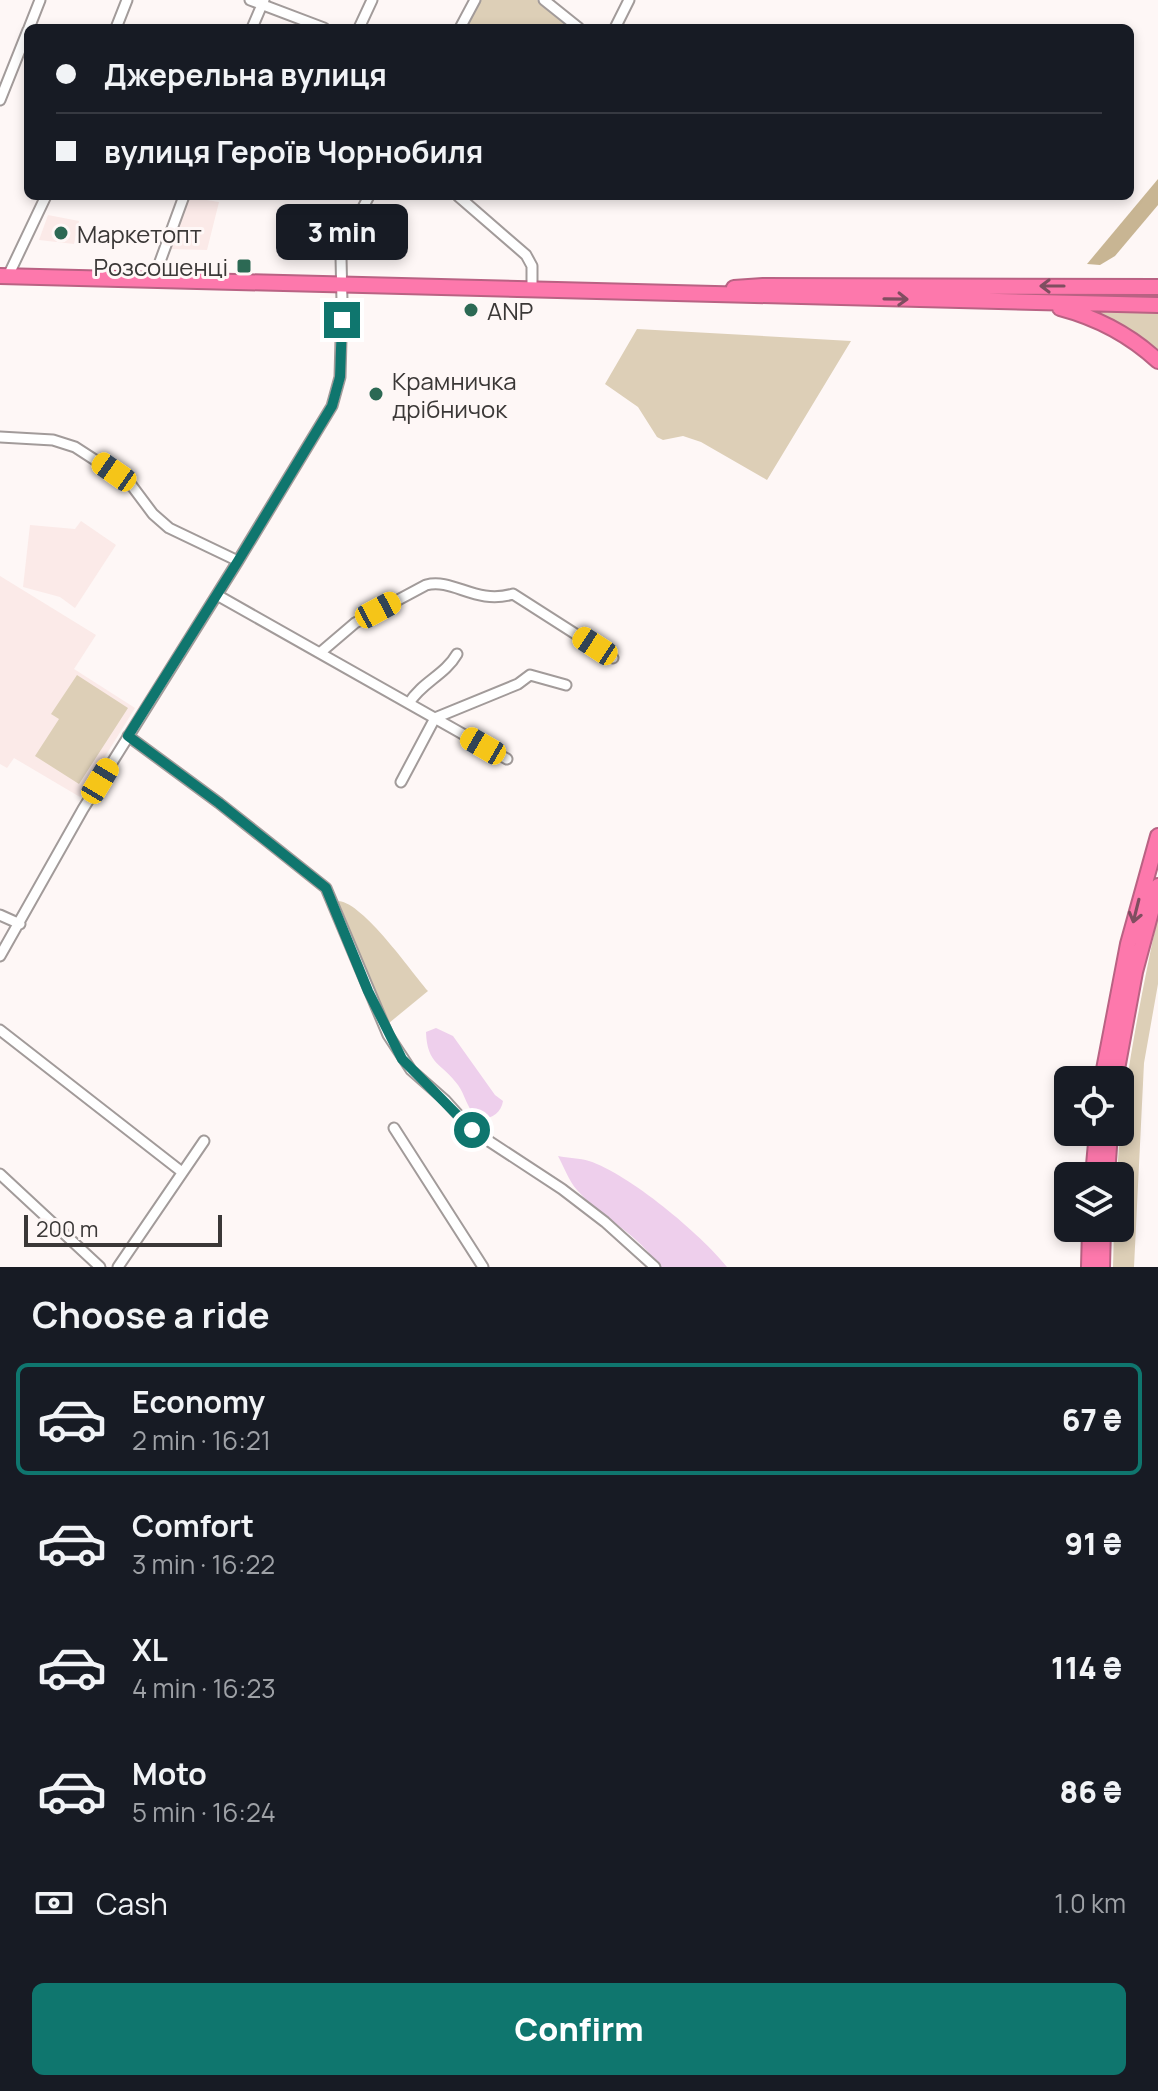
<!DOCTYPE html>
<meta charset="utf-8">
<style>
:root{--surface:#171b24;--page:#20242c;--text:#f1f3f6;--muted:#9ea1a6;--line:#363941;--accent:#0f766e}
body{margin:0;font-family:Manrope,sans-serif;background:var(--page);color:var(--text);height:100vh;display:flex;flex-direction:column;font-size:30px;white-space:nowrap}
*{box-sizing:border-box;margin:0}
p{font-size:26px;color:var(--muted)}
.icon{flex:none;width:44px;height:44px;fill:none;stroke:currentColor;stroke-width:2;stroke-linecap:round;stroke-linejoin:round}
.map{position:relative;height:1267px;overflow:hidden}
.sheet{display:flex;flex-direction:column;background:var(--surface);flex:1}
.sheet>*{flex:none}
.top-card{position:absolute;left:24px;top:24px;width:1110px;height:176px;border-radius:12px;box-shadow:0 4px 12px #0003;display:grid;align-content:center;height:176px;padding:0 32px;background:var(--surface)}
.tools{position:absolute;left:1054px;top:1066px;display:grid;gap:16px}
.tools a{display:grid;place-items:center;width:80px;height:80px;border-radius:12px;background:var(--surface);box-shadow:0 4px 12px #0003;font-size:40px}
.scale{position:absolute;left:24px;bottom:20px;width:198px;box-sizing:border-box;padding-left:8px;border:4px solid #3b3837;border-top:0;font-size:22px;line-height:28px;white-space:nowrap;color:#3b3837;-webkit-text-stroke:6px #fef7f6;paint-order:stroke}
.end{position:absolute;width:36px;height:36px;margin:-18px;border:10px solid #0f766e;background:#fff;box-shadow:0 0 0 4px #fff}
.from{border-radius:50%}
.bubble{position:absolute;height:56px;border-radius:12px;background:var(--surface);box-shadow:0 4px 12px #0003;font-size:26px;font-weight:800;line-height:56px;text-align:center}
.car{position:absolute;width:24px;height:48px;margin:-24px -12px;border-radius:10px;box-shadow:0 0 6px 2px #0007;background:linear-gradient(#f5c518 24%,#345 0 40%,#f5c518 0 76%,#345 0 86%,#f5c518 0)}
.top-card b{display:flex;align-items:center;gap:28px;height:76px;font-size:30px}
.top-card b+b{border-top:2px solid var(--line)}
.top-card i{width:20px;height:20px;background:var(--text)}
ul{padding:0;list-style:none}
li{display:flex;align-items:center;gap:24px;height:112px;margin:0 16px 12px;padding:0 16px;border:4px solid transparent;border-radius:12px}
li div{flex:1}
li b{display:block;font-size:30px}
li em{font-style:normal;font-weight:800}
li.selected{border-color:var(--accent)}
li>.icon{width:72px;height:72px;stroke-width:1.5}
h2{padding:0 32px;font-size:36px;line-height:96px}
.pay{display:flex;align-items:center;gap:20px;height:88px;padding:0 32px;font-size:30px}
.pay p{margin-inline-start:auto}
.action{display:flex;gap:16px;margin-top:auto;padding:16px 32px}
.action a{flex:1;height:92px;border-radius:12px;background:var(--accent);color:#fff;font-size:32px;font-weight:800;line-height:92px;text-align:center}
.map>svg:first-child{display:block}
.built{fill:#fbeae8}
.green{fill:#ddcfb7}
.forest{fill:#c8b593}
.water{fill:#eecfec}
.lines{fill:none;stroke-linecap:round;stroke-linejoin:round}
.minor-casing{stroke:#a29b9a;stroke-width:13}
.highway-casing{stroke:#b96283;stroke-width:18}
.minor{stroke:#fff;stroke-width:9}
.highway{stroke:#fd78ac;stroke-width:14}
.oneway{stroke:#7f4e60}
.route{stroke:#0f766e;stroke-width:10}
.poi-dot{fill:#2c6954;stroke:#fef7f6;stroke-width:3}
.labels{text-anchor:middle;dominant-baseline:central;stroke-width:6;stroke-linejoin:round;paint-order:stroke}
.poi-label{font-size:24px;fill:#3b3837;stroke:#fef7f6;text-anchor:start}
</style>
<div class="map">
<svg width="1158" height="1267" viewBox="0 0 1158 1267">
<rect width="100%" height="100%" fill="#fef7f6"/>
<!-- built -->
<path class="built" d="M 188,197 L 219,202 L 207,250 L 169,249 Z
M 48,215 L 79,221 L 74,244 L 39,240 Z
M 81,521 L 116,545 L 75,608 L 60,597 L 23,587 L 30,525 L 75,529 Z
M 0,576 L 96,635 L 74,669 L 135,708 L 80,797 L 14,758 L 7,768 L 0,764 Z"/>
<!-- green -->
<path class="green" d="M 481,0 L 537,0 L 572,28 L 466,28 Z
M 1079,309 L 1158,310 L 1158,356 Z
M 637,329 L 851,341 L 767,480 L 701,442 L 683,436 L 663,440 L 657,437 L 638,407 L 605,384 Z
M 77,675 L 128,708 L 79,784 L 35,756 L 59,719 L 51,714 Z
M 339,901 C 364,904 410,970 428,991 L 389,1023 L 381,1012 L 337,904 Z
M 1158,915 L 1158,984 L 1144,1063 L 1134,1267 L 1113,1267 L 1114,1228 L 1120,1228 L 1120,1176 L 1117,1176 C 1122,1088 1140,1002 1158,915 Z"/>
<!-- forest -->
<path class="forest" d="M 1158,179 L 1158,205 L 1115,256 L 1100,265 L 1087,264 Z"/>
<!-- water -->
<path class="water" d="M 436,1028 L 453,1036 L 495,1095 L 503,1101 C 501,1114 489,1121 476,1118 C 467,1107 465,1095 458,1085 C 442,1063 427,1065 426,1032 Z
M 558,1156 C 568,1158 580,1158 589,1161 C 629,1174 701,1234 727,1267 L 659,1267 C 640,1234 601,1218 577,1190 C 569,1181 564,1167 558,1156 Z"/>
<g class="lines">
<defs>
<path id="minor" d="M 250,0 L 324,28
M 544,0 L 579,28
M 29,28 L 40,0
M 116,28 L 127,0
M 252,28 L 264,0
M 359,28 L 372,0
M 460,28 L 475,0
M 615,28 L 629,0
M 0,100 L 28,30
M 458,196 L 526,255 L 532,266 L 532,287
M 8,276 L 46,196
M 154,278 L 184,196
M 0,437 L 53,440 L 75,447 L 129,482 L 153,514 L 169,528 L 238,561
M 217,595 L 507,759
M 321,652 L 355,623 L 426,585 C 454,578 475,605 513,594 L 613,658
M 409,703 C 422,682 445,675 457,654
M 128,736 L 219,803 L 326,888 L 388,1035 L 411,1070 L 445,1100 L 472,1130 L 562,1189 L 605,1222 L 655,1267
M 401,782 L 435,718 L 518,684 L 530,675 L 566,685
M 0,915 L 20,924
M 0,956 L 83,809 L 238,561 L 332,406 L 340,377 L 342,302 L 341,257 L 344,244 L 369,196
M 0,1030 L 182,1172
M 394,1128 L 483,1267
M 0,1174 L 100,1267
M 118,1267 L 204,1141"/>
<path id="highway" d="M 0,276 L 1158,305
M 734,288 L 763,286 L 1158,287
M 1060,308 C 1098,318 1129,334 1158,361
M 1102,1080 L 1128,944 L 1158,836
M 1115,1080 L 1135,972 L 1158,886
M 1093,1176 L 1097,1132
M 1107,1176 L 1110,1132
M 1089,1267 L 1090,1228
M 1102,1267 L 1103,1228"/>
</defs>
<!-- minor casing -->
<use href="#minor" class="minor-casing"/>
<!-- highway casing -->
<use href="#highway" class="highway-casing"/>
<!-- minor -->
<use href="#minor" class="minor"/>
<!-- highway -->
<use href="#highway" class="highway"/>
</g>
<!-- one-way arrows -->
<defs><path id="oneway-shaft" d="M-6 0H5M1.5-3L5.5 0L1.5 3" fill="none" stroke-width="1.6" stroke-linecap="round" stroke-linejoin="round" transform="scale(2)"/></defs>
<g class="oneway">
<use href="#oneway-shaft" transform="translate(1052 286) rotate(-180)"/>
<use href="#oneway-shaft" transform="translate(896 299) rotate(1)"/>
<use href="#oneway-shaft" transform="translate(1136 911) rotate(104)"/>
</g>
<g class="lines">
<!-- route -->
<path class="route" d="M 342,320 L 340,377 L 332,406 L 238,561 L 128,736 L 219,803 L 326,888 L 368,991 L 402,1059 L 472,1130"/>
</g>
<!-- markers -->
<g class="poi-dot">
<circle cx="61" cy="233" r="8"/>
<rect x="236" y="258" width="16" height="16" rx="4"/>
<circle cx="471" cy="310" r="8"/>
<circle cx="376" cy="394" r="8"/>
</g>
<g class="labels">
<!-- poi labels -->
<g class="poi-label">
<text x="77" y="233">Маркетопт</text>
<text x="228" y="266" text-anchor="end">Розсошенці</text>
<text x="487" y="310">ANP</text>
<text x="392" y="380">Крамничка<tspan x="392" dy="28">дрібничок</tspan></text>
</g>
</g>
</svg>
<div class="tools">
<a><svg class="icon" aria-label="locate" viewBox="0 0 24 24"><circle cx="12" cy="12" r="6"/><path d="M12 2v4M12 18v4M2 12h4M18 12h4"/></svg></a>
<a><svg class="icon" aria-label="layers" viewBox="0 0 24 24"><path d="M12 4l9 5-9 5-9-5zM3 14l9 5 9-5"/></svg></a>
</div>
<div class="scale">200 m</div>
<i class="end from" style="left:472px;top:1130px"></i>
<i class="end" style="left:342px;top:320px"></i>
<div class="bubble" style="left:276px;top:204px;width:132px">3 min</div>
<i class="car" style="left:114px;top:472px;rotate:305deg"></i>
<i class="car" style="left:378px;top:610px;rotate:62deg"></i>
<i class="car" style="left:595px;top:646px;rotate:303deg"></i>
<i class="car" style="left:483px;top:746px;rotate:300deg"></i>
<i class="car" style="left:100px;top:781px;rotate:31deg"></i>
<div class="top-card">
<b><i class="from"></i>Джерельна вулиця</b>
<b><i></i>вулиця Героїв Чорнобиля</b>
</div>
</div>
<section class="sheet">
<h2>Choose a ride</h2>
<ul>
<li class="selected"><svg class="icon" aria-label="car" viewBox="0 0 24 24"><path d="M5 17H2v-5l4-1 3-4h7l3 4 3 1v5h-3M9 17h6M6 11h13"/><circle cx="7" cy="17" r="2"/><circle cx="17" cy="17" r="2"/></svg><div><b>Economy</b><p>2 min · 16:21</p></div><em>67 ₴</em></li>
<li><svg class="icon" aria-label="car" viewBox="0 0 24 24"><path d="M5 17H2v-5l4-1 3-4h7l3 4 3 1v5h-3M9 17h6M6 11h13"/><circle cx="7" cy="17" r="2"/><circle cx="17" cy="17" r="2"/></svg><div><b>Comfort</b><p>3 min · 16:22</p></div><em>91 ₴</em></li>
<li><svg class="icon" aria-label="car" viewBox="0 0 24 24"><path d="M5 17H2v-5l4-1 3-4h7l3 4 3 1v5h-3M9 17h6M6 11h13"/><circle cx="7" cy="17" r="2"/><circle cx="17" cy="17" r="2"/></svg><div><b>XL</b><p>4 min · 16:23</p></div><em>114 ₴</em></li>
<li><svg class="icon" aria-label="car" viewBox="0 0 24 24"><path d="M5 17H2v-5l4-1 3-4h7l3 4 3 1v5h-3M9 17h6M6 11h13"/><circle cx="7" cy="17" r="2"/><circle cx="17" cy="17" r="2"/></svg><div><b>Moto</b><p>5 min · 16:24</p></div><em>86 ₴</em></li>
</ul>
<div class="pay"><svg class="icon" aria-label="cash" viewBox="0 0 24 24"><path d="M3 7h18v10H3z"/><circle cx="12" cy="12" r="2"/></svg>Cash<p>1.0 km</p></div>
<div class="action"><a>Confirm</a></div>
</section>
